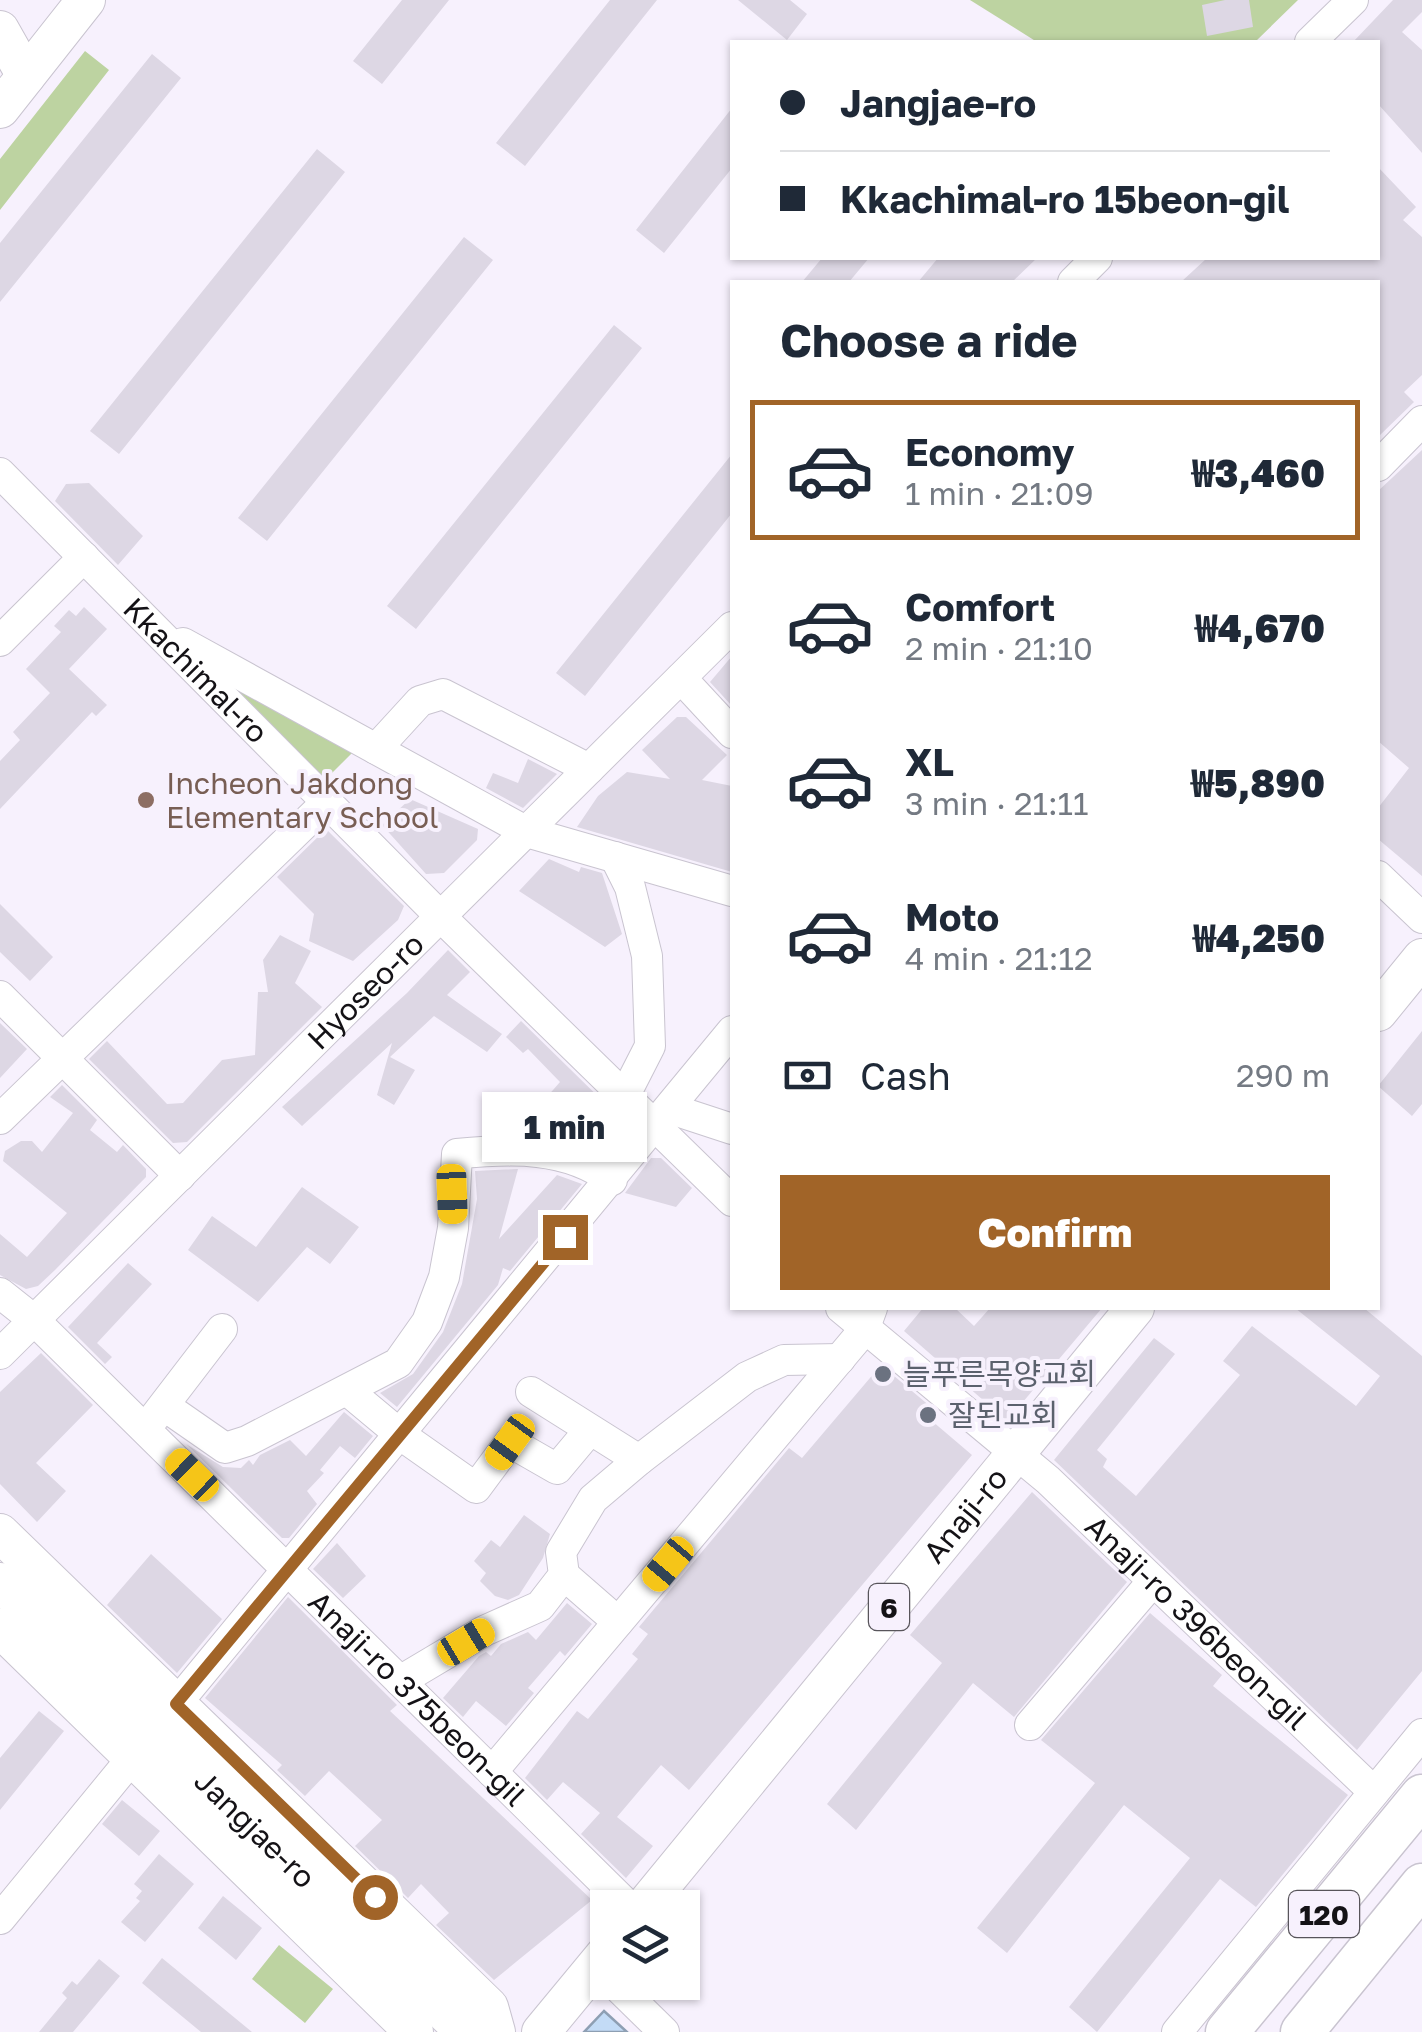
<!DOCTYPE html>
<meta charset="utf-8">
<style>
:root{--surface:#fff;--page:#f6f6f7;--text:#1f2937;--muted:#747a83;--line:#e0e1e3;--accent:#a16428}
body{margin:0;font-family:"Golos Text","Noto Sans KR",sans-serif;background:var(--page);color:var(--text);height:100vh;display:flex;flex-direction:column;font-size:38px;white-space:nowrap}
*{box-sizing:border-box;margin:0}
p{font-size:32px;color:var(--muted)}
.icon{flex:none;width:55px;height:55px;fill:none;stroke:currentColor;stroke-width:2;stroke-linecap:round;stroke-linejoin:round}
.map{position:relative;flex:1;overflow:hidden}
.sheet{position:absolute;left:730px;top:280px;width:650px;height:1030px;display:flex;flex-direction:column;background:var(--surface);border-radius:0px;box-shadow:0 2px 8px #0004}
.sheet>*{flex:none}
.hud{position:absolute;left:730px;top:40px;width:650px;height:220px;border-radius:0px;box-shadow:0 2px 8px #0004;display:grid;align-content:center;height:220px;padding:0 50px;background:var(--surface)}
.tools{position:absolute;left:590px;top:1890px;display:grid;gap:20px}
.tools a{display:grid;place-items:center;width:110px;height:110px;border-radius:0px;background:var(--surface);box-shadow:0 2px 8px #0004;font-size:50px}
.end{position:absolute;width:45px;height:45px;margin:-22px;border:12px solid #a16428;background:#fff;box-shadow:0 0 0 5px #fff}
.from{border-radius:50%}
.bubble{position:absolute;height:70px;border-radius:0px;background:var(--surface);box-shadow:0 2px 8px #0004;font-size:32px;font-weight:800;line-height:70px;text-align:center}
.car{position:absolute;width:30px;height:60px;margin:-30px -15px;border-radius:12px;box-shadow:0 0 8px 2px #0007;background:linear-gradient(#f5c518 24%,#345 0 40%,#f5c518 0 76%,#345 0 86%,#f5c518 0)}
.hud b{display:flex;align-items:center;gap:35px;height:95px;font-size:38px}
.hud b+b{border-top:2px solid var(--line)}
.hud i{width:25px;height:25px;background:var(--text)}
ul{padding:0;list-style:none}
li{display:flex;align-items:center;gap:30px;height:140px;margin:0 20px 15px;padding:0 30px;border:5px solid transparent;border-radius:0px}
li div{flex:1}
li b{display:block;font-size:38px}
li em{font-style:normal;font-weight:800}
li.selected{border-color:var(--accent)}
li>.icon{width:90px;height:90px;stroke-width:1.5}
h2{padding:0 50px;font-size:45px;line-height:120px}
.pay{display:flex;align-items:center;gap:25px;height:110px;padding:0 50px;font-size:38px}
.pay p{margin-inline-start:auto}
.action{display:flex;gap:20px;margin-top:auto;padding:20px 50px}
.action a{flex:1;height:115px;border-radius:0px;background:var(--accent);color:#fff;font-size:40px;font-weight:800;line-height:115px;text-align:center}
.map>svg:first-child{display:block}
.green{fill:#bdd3a1}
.water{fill:#c3dbf6;stroke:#8e9fb3;stroke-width:2.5}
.building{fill:#ddd7e4}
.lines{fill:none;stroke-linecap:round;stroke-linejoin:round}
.minor-casing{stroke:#c9c4d0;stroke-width:32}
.major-casing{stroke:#c9c4d0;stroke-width:40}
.highway-casing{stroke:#c9c4d0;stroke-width:45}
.minor{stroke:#fff;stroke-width:30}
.major{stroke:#fff;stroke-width:38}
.highway{stroke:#fff;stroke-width:42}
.route{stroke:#a16428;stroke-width:12}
.education-dot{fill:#8d6e63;stroke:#f7f1fd;stroke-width:4}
.worship-dot{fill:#6b7280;stroke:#f7f1fd;stroke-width:4}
.labels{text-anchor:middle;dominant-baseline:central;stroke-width:8;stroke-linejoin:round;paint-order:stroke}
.shield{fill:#f7f1fd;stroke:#58555b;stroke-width:2.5}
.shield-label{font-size:28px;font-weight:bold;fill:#141216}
.street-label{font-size:30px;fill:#141216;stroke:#f7f1fd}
.education-label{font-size:30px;fill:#785e54;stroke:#f7f1fd;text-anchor:start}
.worship-label{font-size:30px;fill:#5b616d;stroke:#f7f1fd;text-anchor:start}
</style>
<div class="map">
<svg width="1422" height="2032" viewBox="0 0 1422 2032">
<rect width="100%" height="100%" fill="#f7f1fd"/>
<!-- green -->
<path class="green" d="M 970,0 L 1298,0 L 1255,42 L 1037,42 Z
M 85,51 L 109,70 L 0,210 L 0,159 Z
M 210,668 L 356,749 L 320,785 Z
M 279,1945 L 333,1989 L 305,2023 L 252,1979 Z"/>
<!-- water -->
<path class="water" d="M 604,2011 L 627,2032 L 584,2032 Z"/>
<!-- building -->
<path class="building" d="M 402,0 L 449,0 L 382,84 L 353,61 Z
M 610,0 L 657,0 L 525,166 L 496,143 Z
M 738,0 L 790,0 L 807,14 L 787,40 Z
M 1225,0 L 1249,0 L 1253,27 L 1207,36 L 1202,5 Z
M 1393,0 L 1422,0 L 1422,12 L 1402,32 L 1422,50 L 1422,153 L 1378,104 L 1378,42 L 1353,42 Z
M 152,54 L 181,78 L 0,302 L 0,243 Z
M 732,108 L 732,168 L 664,253 L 636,230 Z
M 317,149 L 345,172 L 119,454 L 90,431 Z
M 1378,167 L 1416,207 L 1403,220 L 1422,237 L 1422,375 L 1404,392 L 1414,402 L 1378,437 L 1378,282 L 1181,282 L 1207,258 L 1378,258 Z
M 464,237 L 493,260 L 267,541 L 238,518 Z
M 822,258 L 869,258 L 849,282 L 802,282 Z
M 938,258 L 1037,258 L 1012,282 L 918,282 Z
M 614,325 L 642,348 L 416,629 L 387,606 Z
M 1422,450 L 1422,876 L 1378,839 L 1378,808 L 1409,768 L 1378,741 L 1378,491 Z
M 732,454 L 732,513 L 585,696 L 556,673 Z
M 89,483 L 143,536 L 118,565 L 55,501 L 66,484 Z
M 84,607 L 107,629 L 69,669 L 107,705 L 96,716 L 92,712 L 0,809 L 0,761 L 20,740 L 13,732 L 50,693 L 26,669 L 61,632 L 54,626 L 69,610 L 76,616 Z
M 732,656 L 732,706 L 710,682 Z
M 677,717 L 686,717 L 727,755 L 702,780 L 732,786 L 732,872 L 577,827 L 598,796 L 627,772 L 670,779 L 642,750 Z
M 528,759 L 557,774 L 523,808 L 486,788 L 493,773 L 518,783 Z
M 410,799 L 478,829 L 477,840 L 444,873 L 426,874 L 382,825 Z
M 326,829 L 404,906 L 398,920 L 353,961 L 309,941 L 314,914 L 277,877 Z
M 549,859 L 579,872 L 581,867 L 602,873 L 622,934 L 605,947 L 519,891 Z
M 0,904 L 53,957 L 30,981 L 0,952 Z
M 280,935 L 311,951 L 295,983 L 322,1007 L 187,1142 L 173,1143 L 89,1059 L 107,1041 L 167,1104 L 183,1103 L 222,1060 L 255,1055 L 258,992 L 268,992 L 263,960 Z
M 448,950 L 470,972 L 447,995 L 502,1034 L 487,1052 L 434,1016 L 390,1057 L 415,1070 L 394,1105 L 377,1095 L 392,1043 L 302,1126 L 282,1107 L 407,993 Z
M 521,1021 L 617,1115 L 613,1128 L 593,1147 L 558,1136 L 563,1129 L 539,1106 L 560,1082 L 528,1049 L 523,1053 L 506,1037 Z
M 0,1023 L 27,1049 L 0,1078 Z
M 1422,1031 L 1422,1104 L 1412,1116 L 1378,1086 Z
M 62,1085 L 97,1120 L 90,1130 L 117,1152 L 123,1145 L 146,1169 L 146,1177 L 55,1270 L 38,1286 L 26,1289 L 0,1275 L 0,1234 L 27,1257 L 67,1213 L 3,1161 L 5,1151 L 21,1141 L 32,1141 L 42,1152 L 73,1113 L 50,1097 Z
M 651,1158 L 661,1158 L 692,1188 L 676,1207 L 625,1193 Z
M 518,1169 L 499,1239 L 557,1175 L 582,1184 L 510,1271 L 503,1268 L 498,1285 L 397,1407 L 380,1393 L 413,1374 L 443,1332 L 462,1284 L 477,1199 L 475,1171 Z
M 302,1187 L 359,1227 L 330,1264 L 307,1247 L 258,1302 L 188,1250 L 212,1216 L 256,1247 Z
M 128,1263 L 152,1284 L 97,1343 L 112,1357 L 105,1364 L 68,1327 Z
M 923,1308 L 955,1308 L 974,1326 L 990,1308 L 1102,1308 L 1007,1421 L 904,1331 Z
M 1295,1308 L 1364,1308 L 1422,1356 L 1422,1671 L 1357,1750 L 1054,1460 L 1154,1338 L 1175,1354 L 1097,1450 L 1107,1459 L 1103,1467 L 1136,1496 L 1240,1375 L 1223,1361 L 1252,1326 L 1356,1406 L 1380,1376 Z
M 41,1353 L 93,1405 L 36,1463 L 66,1491 L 37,1522 L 0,1484 L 0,1392 Z
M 881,1365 L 931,1407 L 925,1415 L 972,1455 L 689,1790 L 661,1765 L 617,1817 L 653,1846 L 626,1878 L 581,1834 L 600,1813 L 563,1782 L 547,1800 L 525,1778 L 577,1711 L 588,1719 L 638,1659 L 632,1654 L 648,1634 L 639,1627 L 789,1448 L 802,1458 Z
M 344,1412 L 373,1436 L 355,1458 L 340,1446 L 320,1470 L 324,1473 L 307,1491 L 317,1504 L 289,1538 L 282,1538 L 186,1444 L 223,1467 L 241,1468 L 249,1460 L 253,1465 L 260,1455 L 290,1440 L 306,1456 Z
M 1032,1492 L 1127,1582 L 1014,1717 L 973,1683 L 856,1830 L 827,1804 L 942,1663 L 910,1635 Z
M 524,1515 L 550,1534 L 543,1558 L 519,1595 L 508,1600 L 495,1596 L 480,1581 L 486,1573 L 474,1561 L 491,1540 L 500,1547 Z
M 337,1543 L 366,1576 L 343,1598 L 313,1569 Z
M 151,1554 L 222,1619 L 177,1673 L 107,1605 Z
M 288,1597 L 397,1705 L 390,1711 L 592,1900 L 494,1980 L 436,1925 L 449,1913 L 421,1884 L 408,1898 L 355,1846 L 382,1820 L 329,1771 L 305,1796 L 277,1770 L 282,1765 L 205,1698 Z
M 567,1603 L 592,1624 L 565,1656 L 560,1651 L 528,1688 L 534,1693 L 506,1726 L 476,1701 L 463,1717 L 443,1698 L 479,1656 L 486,1652 L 491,1656 L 501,1644 L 528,1632 L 536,1640 Z
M 1150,1613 L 1222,1675 L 1213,1686 L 1348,1795 L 1256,1907 L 1220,1879 L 1097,2032 L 1069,2007 L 1190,1858 L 1124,1805 L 1007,1953 L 977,1928 L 1095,1783 L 1041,1740 Z
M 39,1711 L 64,1731 L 0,1810 L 0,1758 Z
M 122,1800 L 160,1831 L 139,1856 L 102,1824 Z
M 159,1854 L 194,1884 L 145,1942 L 121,1922 L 140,1901 L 136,1898 L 142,1891 L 134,1884 Z
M 223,1896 L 262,1928 L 236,1960 L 198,1928 Z
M 162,1958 L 252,2032 L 201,2032 L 161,1999 L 142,1983 Z
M 99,1959 L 120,1976 L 73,2032 L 39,2032 L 67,1998 L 62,1993 L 72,1981 L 77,1985 Z"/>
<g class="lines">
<defs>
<g id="minor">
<path d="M 1310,42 L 1353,0"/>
<path d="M 1073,282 L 1097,258"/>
<path d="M 1378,466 L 1422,421"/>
<path id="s1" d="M 0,473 L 441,917 L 732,1201"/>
<path d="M 0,641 L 84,557"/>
<path d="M 183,643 L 527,832 L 732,891"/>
<path d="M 681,678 L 732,733"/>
<path d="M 376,749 L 420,701 L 443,694 L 589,769"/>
<path d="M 615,857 L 630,887 L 647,956 L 650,1046 L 625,1095"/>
<path d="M 1378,876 L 1422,918"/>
<path d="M 0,996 L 180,1176"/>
<path d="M 671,1109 L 732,1129"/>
<path d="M 0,1119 L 327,802"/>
<path id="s2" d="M 0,1293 L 34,1320 L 630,1908"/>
<path id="s3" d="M 841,1308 L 1048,1480 L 1374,1792"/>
<path id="s4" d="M 0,1354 L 732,627"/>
<path d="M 348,1391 L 402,1436 L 476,1488 L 510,1442 L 557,1469 L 588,1432"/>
<path d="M 531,1392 L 639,1460"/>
<path d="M 166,1407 L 225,1448 L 247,1441 L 398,1363 L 427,1322 L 444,1277 L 453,1228 L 457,1154 C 511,1148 567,1146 612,1180"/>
<path d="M 153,1419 L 222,1329"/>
<path d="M 564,1575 L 618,1622"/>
<path d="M 400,1681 L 484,1631 L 540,1606 L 564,1575 L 561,1552 L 593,1499 L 639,1460 L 747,1377 L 784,1360 L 840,1359"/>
<path d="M 176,1704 L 732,1031"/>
<path d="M 1030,1725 L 1153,1581"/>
<path d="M 492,1772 L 864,1330 L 872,1308"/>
<path d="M 0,1919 L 133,1757"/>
<path d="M 613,1982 L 664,2032"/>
<path d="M 1177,2032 L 1422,1734"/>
</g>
<g id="major">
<path d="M 0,30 L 26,76"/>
<path d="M 0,109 L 86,0"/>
<path d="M 1378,1012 L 1422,958"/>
<path d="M 0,1533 L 489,2007 L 496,2032"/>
<path id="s5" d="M 0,1582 L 465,2032"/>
<path d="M 0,1628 L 414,2032"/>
<path id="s6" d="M 643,1908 L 1135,1308"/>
<path d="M 541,2032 L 608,1951"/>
</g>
<path id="highway" d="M 1227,2032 L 1422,1796
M 1302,2032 L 1422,1885"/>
</defs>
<!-- minor casing -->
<use href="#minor" class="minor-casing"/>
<!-- major casing -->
<use href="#major" class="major-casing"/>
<!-- highway casing -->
<use href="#highway" class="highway-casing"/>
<!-- minor -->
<use href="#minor" class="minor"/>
<!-- major -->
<use href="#major" class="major"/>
<!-- highway -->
<use href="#highway" class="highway"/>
</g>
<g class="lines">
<!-- route -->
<path class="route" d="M 375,1897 L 176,1704 L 565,1237"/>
</g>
<!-- markers -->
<circle class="education-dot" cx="146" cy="800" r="10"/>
<g class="worship-dot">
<circle cx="883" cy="1374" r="10"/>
<circle cx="928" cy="1415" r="10"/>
</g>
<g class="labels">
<!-- shield labels -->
<g class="shield">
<rect x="869" y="1584" width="40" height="46" rx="8"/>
<rect x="1289" y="1891" width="70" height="46" rx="8"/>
</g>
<g class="shield-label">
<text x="889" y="1607">6</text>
<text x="1324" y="1914">120</text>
</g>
<!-- street labels -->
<g class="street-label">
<text stroke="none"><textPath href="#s1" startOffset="278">Kkachimal-ro</textPath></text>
<text stroke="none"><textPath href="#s4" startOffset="515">Hyoseo-ro</textPath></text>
<text stroke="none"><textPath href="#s6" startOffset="508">Anaji-ro</textPath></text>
<text stroke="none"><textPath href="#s3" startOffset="475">Anaji-ro 396beon-gil</textPath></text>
<text stroke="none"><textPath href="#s2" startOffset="582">Anaji-ro 375beon-gil</textPath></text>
<text stroke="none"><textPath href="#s5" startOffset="355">Jangjae-ro</textPath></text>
</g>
<!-- education labels -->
<g class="education-label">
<text x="166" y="783">Incheon Jakdong<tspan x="166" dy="34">Elementary School</tspan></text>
</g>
<!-- worship labels -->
<g class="worship-label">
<text x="903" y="1374">늘푸른목양교회</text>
<text x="948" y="1415">잘된교회</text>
</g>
</g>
</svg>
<div class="tools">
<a><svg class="icon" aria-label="layers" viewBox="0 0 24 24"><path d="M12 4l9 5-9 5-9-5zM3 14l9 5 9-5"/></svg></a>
</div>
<i class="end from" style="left:375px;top:1897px"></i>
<i class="end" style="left:565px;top:1237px"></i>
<div class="bubble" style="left:482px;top:1092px;width:165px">1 min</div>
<i class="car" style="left:452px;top:1194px;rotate:178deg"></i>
<i class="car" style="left:510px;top:1442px;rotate:216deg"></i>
<i class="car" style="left:192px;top:1475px;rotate:314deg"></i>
<i class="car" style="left:668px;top:1564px;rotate:220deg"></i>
<i class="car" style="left:466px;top:1642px;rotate:59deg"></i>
<div class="hud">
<b><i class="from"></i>Jangjae-ro</b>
<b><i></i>Kkachimal-ro 15beon-gil</b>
</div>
<section class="sheet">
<h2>Choose a ride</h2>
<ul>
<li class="selected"><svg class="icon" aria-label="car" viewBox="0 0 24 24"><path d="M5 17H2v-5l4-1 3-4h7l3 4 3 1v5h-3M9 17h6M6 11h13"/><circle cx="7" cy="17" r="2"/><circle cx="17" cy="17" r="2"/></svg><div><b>Economy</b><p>1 min · 21:09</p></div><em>₩3,460</em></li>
<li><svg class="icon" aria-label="car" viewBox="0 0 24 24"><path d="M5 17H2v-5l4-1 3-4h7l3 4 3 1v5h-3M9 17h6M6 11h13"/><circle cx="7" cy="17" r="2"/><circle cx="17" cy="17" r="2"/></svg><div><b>Comfort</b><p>2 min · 21:10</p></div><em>₩4,670</em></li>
<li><svg class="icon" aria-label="car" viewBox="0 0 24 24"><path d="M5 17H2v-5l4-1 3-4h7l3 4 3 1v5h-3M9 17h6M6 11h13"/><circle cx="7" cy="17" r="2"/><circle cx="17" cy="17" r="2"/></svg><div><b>XL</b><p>3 min · 21:11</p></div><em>₩5,890</em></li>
<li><svg class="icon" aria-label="car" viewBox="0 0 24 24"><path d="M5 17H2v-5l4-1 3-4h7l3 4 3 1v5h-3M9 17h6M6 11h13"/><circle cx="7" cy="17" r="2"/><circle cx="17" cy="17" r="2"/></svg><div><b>Moto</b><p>4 min · 21:12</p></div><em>₩4,250</em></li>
</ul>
<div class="pay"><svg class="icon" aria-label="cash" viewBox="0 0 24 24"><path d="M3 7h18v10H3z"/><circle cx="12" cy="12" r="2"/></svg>Cash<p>290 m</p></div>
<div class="action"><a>Confirm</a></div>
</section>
</div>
